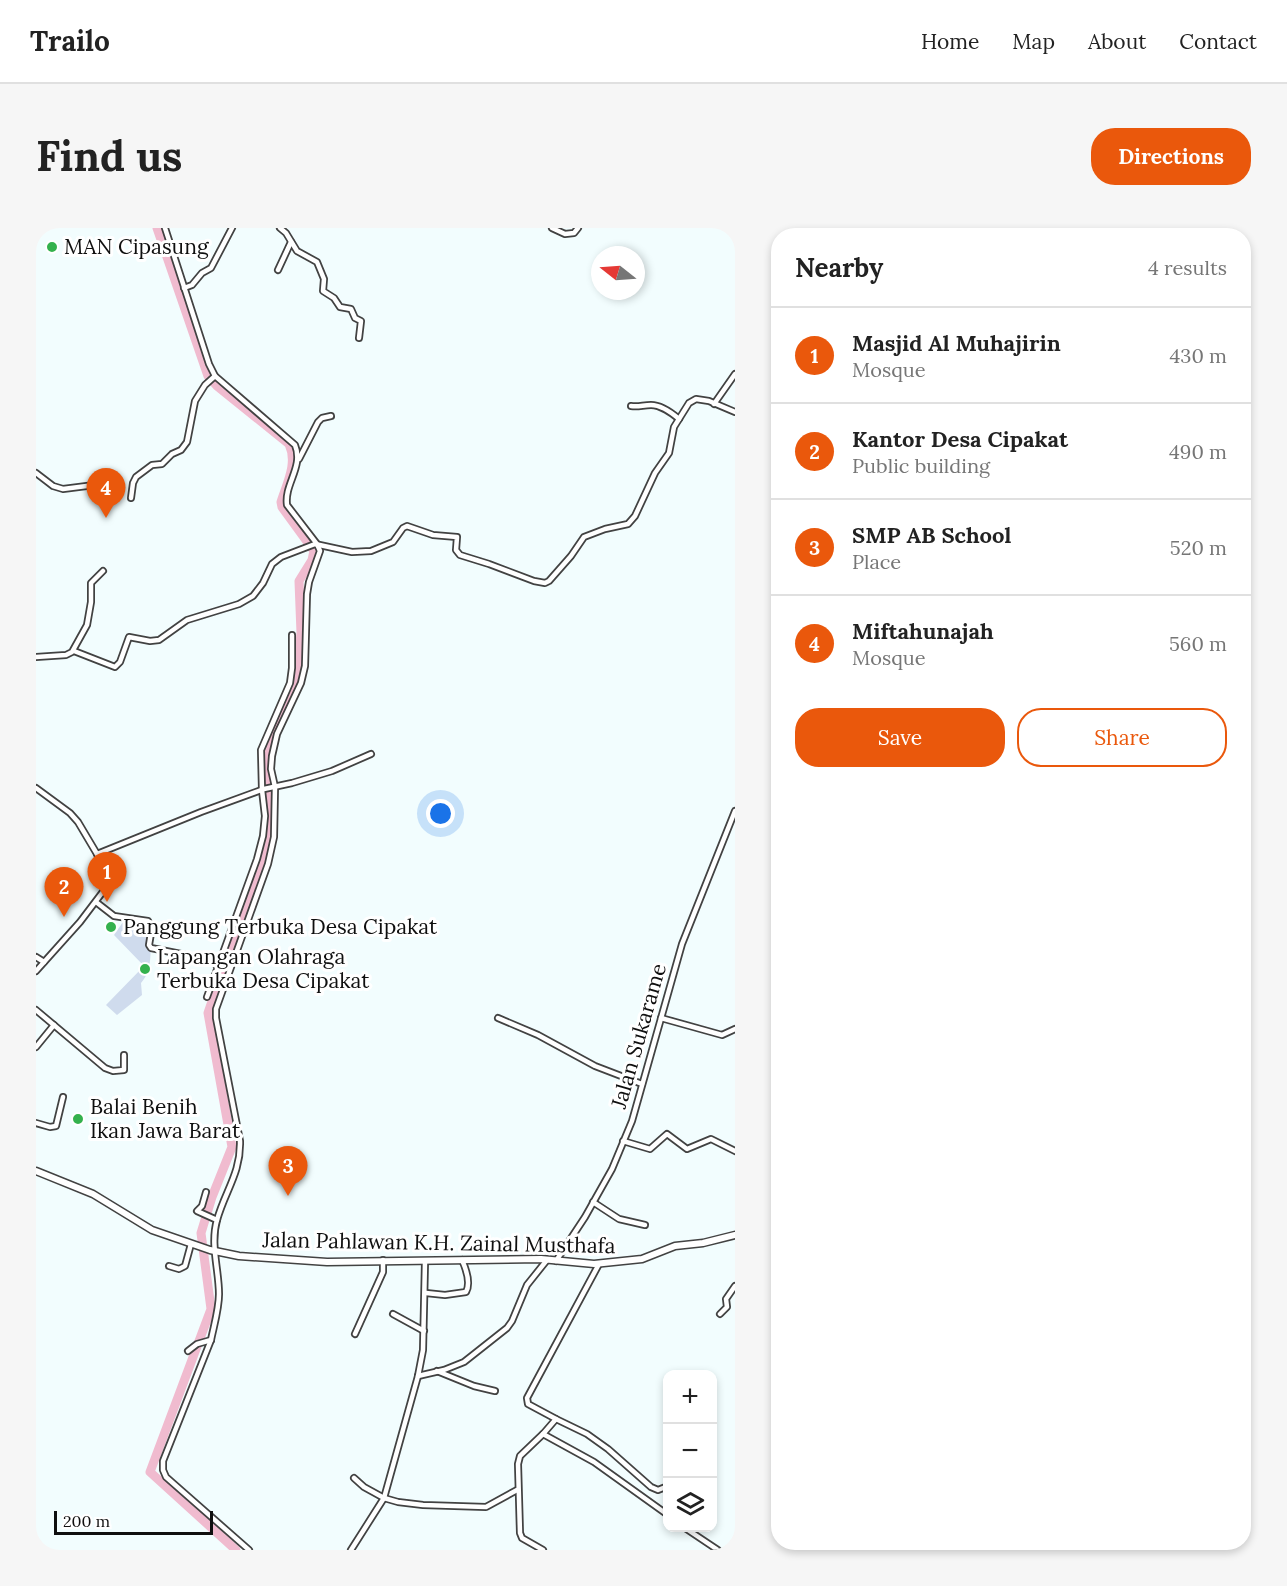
<!DOCTYPE html>
<html lang="en">
<head>
<meta charset="utf-8">
<style>
  body { margin:0; font-family:Lora,serif; background:#f6f6f6; color:#222 }
  .controls { position:absolute; right:18px; bottom:18px; display:grid; overflow:hidden; border-radius:12px; box-shadow:0 3px 9px #0003 }
  .controls button { width:54px; height:54px; display:grid; place-items:center; padding:0; border:0; border-bottom:2px solid #e0e0e0; background:#fff; color:#222; font:30px sans-serif }
  .compass { position:absolute; left:555px; top:18px; width:54px; height:54px; border-radius:50%; background:#fff; box-shadow:0 3px 9px #0003; rotate:287deg }
  .scale { position:absolute; left:18px; bottom:15px; width:159px; box-sizing:border-box; padding-left:6px; border:3px solid #0f0f0f; border-top:0; font-size:16px; line-height:21px; white-space:nowrap; color:#0f0f0f; -webkit-text-stroke:4px #fff; paint-order:stroke }
  .you { position:absolute; left:405px; top:586px; width:21px; height:21px; margin:-15px; border:4px solid #fff; border-radius:50%; background:#1a73e8; box-shadow:0 0 0 9px #1a73e833 }
  .badge { display:grid; place-items:center; width:39px; height:39px; border-radius:50%; background:#ea580c; color:#fff; font-size:20px; font-weight:700 }
  .pin { position:absolute; translate:-50% -50px; filter:drop-shadow(0 2px 3px #0008) }
  .pin::after { content:''; position:absolute; top:32px; width:21px; height:18px; background:inherit; clip-path:polygon(0 0,100% 0,50% 100%) }
  .list { margin:0; padding:0; list-style:none }
  h2 { display:flex; justify-content:space-between; align-items:center; height:78px; margin:0; padding:0 24px; font-size:26px }
  h2 small { font-size:20px; font-weight:400; color:#767676 }
  .list li { display:grid; grid-template-columns:39px 1fr auto; gap:18px; align-items:center; box-sizing:border-box; height:96px; padding:0 24px; border-top:2px solid #e0e0e0 }
  .list b { display:block; font-size:22px; white-space:nowrap }
  .list p { margin:0; font-size:20px; white-space:nowrap; color:#767676 }
  .list em { font-size:20px; font-style:normal; color:#767676 }
  .actions { display:flex; gap:12px; padding:18px 24px }
  .actions a { flex:1; padding:14px 0; border:2px solid #ea580c; border-radius:24px; text-align:center; font-size:21px; color:#ea580c }
  .actions .main { background:#ea580c; color:#fff }
  .icon { flex:none; width:33px; height:33px; fill:none; stroke:currentColor; stroke-width:2; stroke-linecap:round; stroke-linejoin:round }
  .map { position:relative; flex:none; width:699px; height:1322px; overflow:hidden; border-radius:24px }
  header { display:flex; align-items:center; gap:36px; box-sizing:border-box; height:84px; padding:0 30px; background:#fff; border-bottom:2px solid #e0e0e0 }
  header strong { font-size:28px }
  nav { display:flex; gap:33px; margin-inline-start:auto; font-size:21px }
  .intro { display:flex; align-items:center; justify-content:space-between; box-sizing:border-box; height:144px; padding:0 36px }
  h1 { margin:0; font-size:42px }
  .button { padding:15px 27px; border-radius:24px; background:#ea580c; color:#fff; font-size:21px; font-weight:700 }
  main { display:flex; gap:36px; padding:0 36px }
  aside { flex:1; background:#fff; border-radius:24px; box-shadow:0 3px 9px #0003 }
  .map>svg:first-child { display:block }
  .pitch { fill:#cfdbed }
  .lines { fill:none; stroke-linecap:round; stroke-linejoin:round }
  .river { stroke:#f0bbcf; stroke-width:9 }
  .minor-casing { stroke:#424242; stroke-width:8 }
  .tertiary-casing { stroke:#424242; stroke-width:9 }
  .minor { stroke:#fff; stroke-width:4.5 }
  .tertiary { stroke:#fff; stroke-width:6 }
  .poi-dot { fill:#34b14d; stroke:#fff; stroke-width:2 }
  .labels { text-anchor:middle; stroke-width:6; stroke-linejoin:round; paint-order:stroke }
  .poi-label { font-size:21px; fill:#0f0f0f; stroke:#fff; text-anchor:start }
  .street-label { font-size:21px; fill:#0f0f0f; stroke:#fff }
</style>
</head>
<body>
<header>
<strong>Trailo</strong>
<nav><a>Home</a><a>Map</a><a>About</a><a>Contact</a></nav>
</header>
<div class="intro"><h1>Find us</h1><a class="button">Directions</a></div>
<main>
<div class="map">
<svg width="699" height="1322" viewBox="0 0 699 1322">
  <rect width="100%" height="100%" fill="#f2fdfe"/>
  <!-- pitch -->
  <path class="pitch" d="M 87,694 L 115,696 C 113,715 119,740 105,755 L 106,767 L 81,787 L 70,777 L 108,738 L 78,707 Z"/>
  <g class="lines">
    <!-- river -->
    <path class="river" d="M 121,0 L 172,148 L 181,158 L 253,216 C 262,235 251,255 245,274 L 246,279 L 278,323 L 276,332 L 263,353 L 265,405 L 260,456 L 234,510 L 230,522 L 234,606 L 172,785 L 196,919 L 176,969 L 165,1005 L 175,1081 L 114,1244 L 200,1322"/>
    <defs>
      <g id="minor">
        <path d="M 129,0 L 173,136 L 179,148 L 259,217 C 268,239 248,256 251,277 L 281,316 L 284,323 L 273,354 L 271,366 L 269,438 L 265,455 L 241,506 L 236,528 L 235,541 L 239,559 L 238,609 L 232,636 L 180,781 L 180,790 L 204,913 C 205,945 189,963 181,992 C 174,1016 183,1042 183,1066 C 183,1081 178,1097 175,1112 L 127,1233 L 127,1242 L 130,1249 L 213,1322"/>
        <polyline points="244,0 250,5 261,23 281,34 288,51 287,63 298,70 304,79 315,81 319,90 325,93 323,110"/>
        <polyline points="516,0 529,6 538,5 542,0"/>
        <polyline points="242,42 255,14"/>
        <polyline points="148,60 156,57 166,45 175,40 196,0"/>
        <polyline points="678,176 699,146"/>
        <path d="M 595,178 C 603,179 607,177 615,177 C 624,177 636,185 643,191"/>
        <polyline points="263,231 282,194 286,190 295,188"/>
        <polyline points="0,245 17,258 27,261 82,254"/>
        <polyline points="95,270 97,255 100,249 116,237 126,236 136,226 145,222 151,214 159,173 169,157 179,148"/>
        <polyline points="38,423 79,439 84,434 93,409 114,413 123,412 151,392 203,376 217,368 227,355 236,336 245,329 279,316 316,324 335,323 357,314 367,300 371,298 397,307 421,309 420,322 424,327 453,336 498,353 509,355 513,353 535,328 548,309 569,301 592,296 599,288 619,245 633,225 638,199 653,175 660,171 673,173 699,184"/>
        <polyline points="0,429 30,427 36,424 51,397 55,374 55,355 67,343"/>
        <polyline points="0,560 34,585 42,594 61,626 72,653 69,661 44,694 0,743"/>
        <polyline points="61,626 165,584 228,561 256,555 296,543 335,526"/>
        <polyline points="60,674 78,688 112,693 116,699 113,717 115,720 170,731 181,737"/>
        <polyline points="0,729 8,734"/>
        <polyline points="171,769 221,631 227,608 229,588 226,562 225,522 254,455 256,440 256,407"/>
        <polyline points="0,782 69,840 77,843 88,842 88,827"/>
        <polyline points="462,790 502,807 559,838 606,856"/>
        <polyline points="625,790 686,807 699,801"/>
        <polyline points="0,819 18,797"/>
        <polyline points="0,895 14,899 20,898 27,869"/>
        <polyline points="587,913 614,921 631,906 651,921 675,911 699,923"/>
        <polyline points="170,964 166,978 161,983 181,992"/>
        <polyline points="557,974 583,991 609,997"/>
        <polyline points="520,1033 549,989 576,941 596,893 646,716 699,583"/>
        <polyline points="563,1036 491,1170 492,1176 520,1191 507,1206 558,1234 632,1287"/>
        <polyline points="133,1038 143,1041 149,1038 155,1016"/>
        <path d="M 390,1065 L 409,1067 L 430,1064 C 435,1055 430,1041 426,1032"/>
        <polyline points="357,1086 388,1103"/>
        <polyline points="684,1086 691,1079 690,1071 699,1058"/>
        <polyline points="319,1106 347,1044 347,1032"/>
        <polyline points="152,1123 161,1116 175,1112"/>
        <polyline points="401,1143 438,1158 459,1163"/>
        <polyline points="382,1148 408,1142 428,1134 471,1100 476,1093 491,1057 511,1032"/>
        <polyline points="520,1191 551,1206 572,1221 615,1259 622,1262 632,1258"/>
        <polyline points="507,1206 484,1228 482,1236 484,1305 486,1310 507,1322"/>
        <polyline points="318,1250 328,1259 348,1270 362,1274 387,1277 450,1279 481,1262"/>
        <polyline points="649,1300 682,1322"/>
        <polyline points="315,1322 348,1270 382,1148 387,1122 389,1034"/>
      </g>
      <polyline id="tertiary" points="0,943 57,966 116,1002 174,1022 203,1028 291,1034 505,1031 558,1036 606,1031 639,1018 667,1015 699,1007"/>
    </defs>
    <!-- minor casing -->
    <use href="#minor" class="minor-casing"/>
    <!-- tertiary casing -->
    <use href="#tertiary" class="tertiary-casing"/>
    <!-- minor -->
    <use href="#minor" class="minor"/>
    <!-- tertiary -->
    <use href="#tertiary" class="tertiary"/>
  </g>
  <!-- markers -->
  <g class="poi-dot">
    <circle cx="16" cy="19" r="6"/>
    <circle cx="75" cy="699" r="6"/>
    <circle cx="109" cy="741" r="6"/>
    <circle cx="42" cy="891" r="6"/>
  </g>
  <g class="labels">
    <!-- poi labels -->
    <g class="poi-label">
      <text x="28" y="26">MAN Cipasung</text>
      <text x="87" y="706">Panggung Terbuka Desa Cipakat</text>
      <text x="121" y="736">Lapangan Olahraga<tspan x="121" dy="24">Terbuka Desa Cipakat</tspan></text>
      <text x="54" y="886">Balai Benih<tspan x="54" dy="24">Ikan Jawa Barat</tspan></text>
    </g>
    <!-- street labels -->
    <g class="street-label">
      <text transform="translate(603 808) rotate(-74)" y="7">Jalan Sukarame</text>
      <text transform="translate(403 1015) rotate(1)" y="7">Jalan Pahlawan K.H. Zainal Musthafa</text>
    </g>
  </g>
</svg>
<div class="controls">
<button>+</button>
<button>−</button>
<button><svg class="icon" aria-label="layers" viewBox="0 0 24 24"><path d="M12 4l9 5-9 5-9-5zM3 14l9 5 9-5"/></svg></button>
</div>
<svg class="compass" viewBox="-18 -18 36 36"><path d="M0-13l5 13h-10z" fill="#e53935"/><path d="M0 13l5-13h-10z" fill="#767676"/></svg>
<div class="scale">200 m</div>
<div class="you"></div>
<div class="pin badge" style="left:71px;top:674px">1</div>
<div class="pin badge" style="left:28px;top:689px">2</div>
<div class="pin badge" style="left:252px;top:968px">3</div>
<div class="pin badge" style="left:70px;top:290px">4</div>
</div>
<aside>
<h2>Nearby<small>4 results</small></h2>
<ul class="list">
<li><span class="badge">1</span><div><b>Masjid Al Muhajirin</b><p>Mosque</p></div><em>430 m</em></li>
<li><span class="badge">2</span><div><b>Kantor Desa Cipakat</b><p>Public building</p></div><em>490 m</em></li>
<li><span class="badge">3</span><div><b>SMP AB School</b><p>Place</p></div><em>520 m</em></li>
<li><span class="badge">4</span><div><b>Miftahunajah</b><p>Mosque</p></div><em>560 m</em></li>
</ul>
<div class="actions"><a class="main">Save</a><a>Share</a></div>
</aside>
</main>
</body>
</html>
